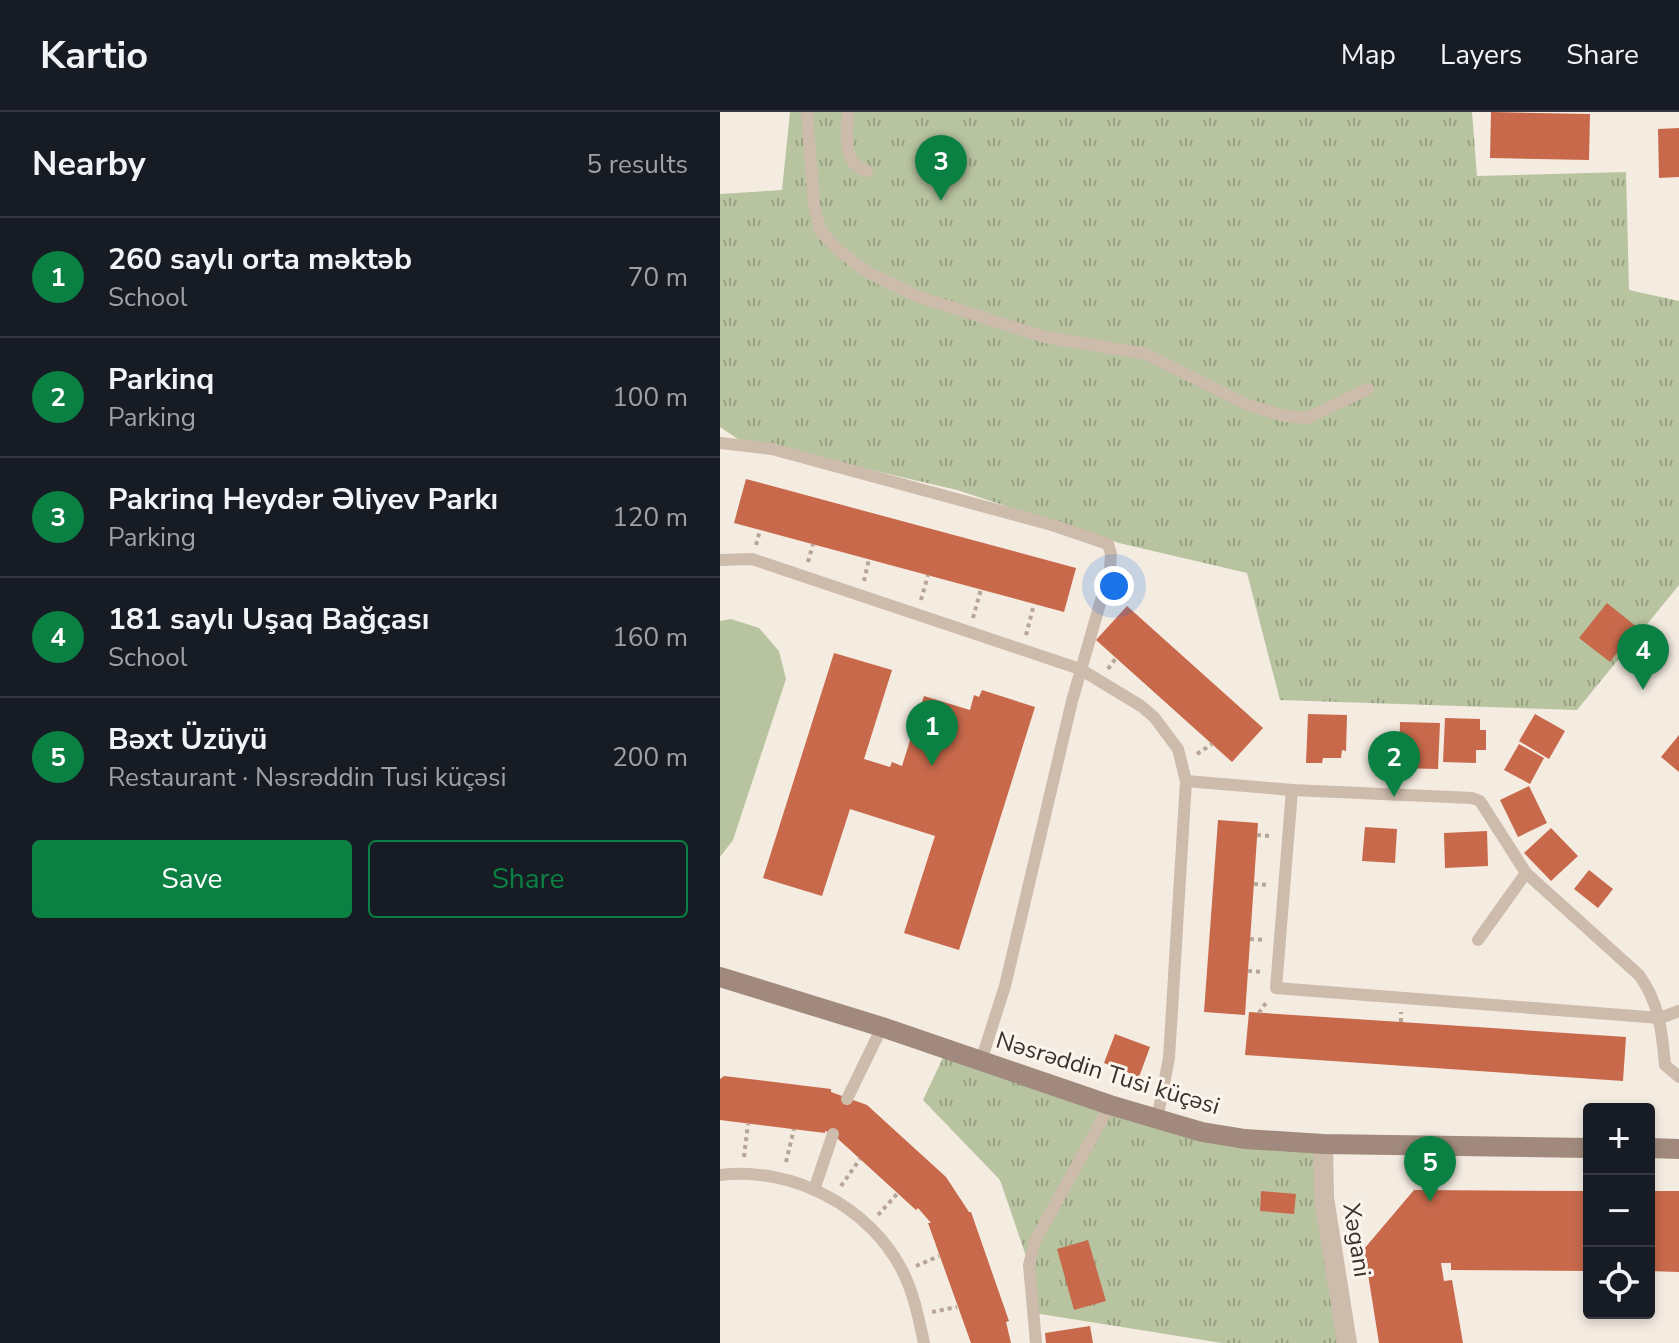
<!DOCTYPE html>
<html lang="en">
<head>
<meta charset="utf-8">
<style>
  body { margin:0; font-family:"Nunito Sans",sans-serif; background:#242831; color:#f1f3f6 }
  .controls { position:absolute; right:24px; bottom:24px; display:grid; overflow:hidden; border-radius:8px; box-shadow:0 4px 12px #0003 }
  .controls button { width:72px; height:72px; display:grid; place-items:center; padding:0; border:0; border-bottom:2px solid #363941; background:#171b24; color:#f1f3f6; font:40px sans-serif }
  .you { position:absolute; left:394px; top:474px; width:28px; height:28px; margin:-20px; border:6px solid #fff; border-radius:50%; background:#1a73e8; box-shadow:0 0 0 12px #1a73e833 }
  .badge { display:grid; place-items:center; width:52px; height:52px; border-radius:50%; background:#0b8043; color:#fff; font-size:26px; font-weight:700 }
  .pin { position:absolute; translate:-50% -66px; filter:drop-shadow(0 2px 4px #0008) }
  .pin::after { content:''; position:absolute; top:42px; width:28px; height:24px; background:inherit; clip-path:polygon(0 0,100% 0,50% 100%) }
  .list { margin:0; padding:0; list-style:none }
  h2 { display:flex; justify-content:space-between; align-items:center; height:104px; margin:0; padding:0 32px; font-size:34px }
  h2 small { font-size:26px; font-weight:400; color:#9ea1a6 }
  .list li { display:grid; grid-template-columns:52px 1fr auto; gap:24px; align-items:center; box-sizing:border-box; height:120px; padding:0 32px; border-top:2px solid #363941 }
  .list b { display:block; font-size:30px; white-space:nowrap }
  .list p { margin:0; font-size:26px; white-space:nowrap; color:#9ea1a6 }
  .list em { font-size:26px; font-style:normal; color:#9ea1a6 }
  .actions { display:flex; gap:16px; padding:24px 32px }
  .actions a { flex:1; padding:18px 0; border:2px solid #0b8043; border-radius:8px; text-align:center; font-size:28px; color:#0b8043 }
  .actions .main { background:#0b8043; color:#fff }
  .icon { flex:none; width:44px; height:44px; fill:none; stroke:currentColor; stroke-width:2; stroke-linecap:round; stroke-linejoin:round }
  .map { position:relative; flex:none; width:959px; height:1231px; overflow:hidden }
  header { display:flex; align-items:center; gap:48px; box-sizing:border-box; height:112px; padding:0 40px; background:#171b24; border-bottom:2px solid #363941 }
  header strong { font-size:38px }
  nav { display:flex; gap:44px; margin-inline-start:auto; font-size:28px }
  main { display:flex }
  aside { flex:1; background:#171b24 }
  .map>svg:first-child { display:block }
  .grass { fill:url(#grass-tufts) }
  .pitch { fill:#b8c4a0 }
  .building { fill:#c8694b }
  .lines { fill:none; stroke-linecap:round; stroke-linejoin:round }
  .path { stroke:#b9a596; stroke-width:4; stroke-dasharray:4 4; stroke-linecap:butt }
  .lane { stroke:#cdbbac; stroke-width:12 }
  .street { stroke:#cdbbac; stroke-width:20 }
  .secondary { stroke:#a18a7d; stroke-width:20 }
  .labels { text-anchor:middle; stroke-width:6; stroke-linejoin:round; paint-order:stroke }
  .street-label { font-size:24px; fill:#3b302b; stroke:#fbf5ee }
</style>
</head>
<body>
<header>
<strong>Kartio</strong>
<nav><a>Map</a><a>Layers</a><a>Share</a></nav>
</header>
<main>
<aside>
<h2>Nearby<small>5 results</small></h2>
<ul class="list">
<li><span class="badge">1</span><div><b>260 saylı orta məktəb</b><p>School</p></div><em>70 m</em></li>
<li><span class="badge">2</span><div><b>Parkinq</b><p>Parking</p></div><em>100 m</em></li>
<li><span class="badge">3</span><div><b>Pakrinq Heydər Əliyev Parkı</b><p>Parking</p></div><em>120 m</em></li>
<li><span class="badge">4</span><div><b>181 saylı Uşaq Bağçası</b><p>School</p></div><em>160 m</em></li>
<li><span class="badge">5</span><div><b>Bəxt Üzüyü</b><p>Restaurant · Nəsrəddin Tusi küçəsi</p></div><em>200 m</em></li>
</ul>
<div class="actions"><a class="main">Save</a><a>Share</a></div>
</aside>
<div class="map">
<svg width="959" height="1231" viewBox="0 0 959 1231">
  <defs>
    <pattern id="grass-tufts" width="24" height="20" patternUnits="userSpaceOnUse" patternTransform="scale(2)"><rect width="24" height="20" fill="#b8c4a0"/><path d="M3 7l-1-3M5 7V3M7 7l1-3M15 17l-1-3M17 17v-4M19 17l1-3" fill="none" stroke="#97a083"/></pattern>
  </defs>
  <rect width="100%" height="100%" fill="#f4ebe1"/>
  <!-- grass -->
  <g class="grass">
    <polygon points="70,0 752,0 757,64 906,60 909,178 959,189 959,473 857,598 560,588 527,461 399,431 237,378 18,327 0,315 0,82 62,78"/>
    <polygon points="227,937 496,1022 603,1032 627,1231 502,1231 314,1201 316,1173 280,1068 203,988"/>
  </g>
  <!-- pitch -->
  <polygon class="pitch" points="11,507 39,516 59,539 66,567 13,728 0,745 0,509"/>
  <!-- building -->
  <g class="building">
    <polygon points="771,0 870,2 869,48 770,46"/>
    <polygon points="959,16 959,65 939,66 938,17"/>
    <polygon points="26,367 356,456 344,500 14,411"/>
    <polygon points="887,491 917,515 890,550 859,526"/>
    <polygon points="407,494 543,616 512,650 376,528"/>
    <polygon points="114,541 172,558 144,647 170,655 172,650 182,654 204,584 250,598 254,583 259,585 262,578 315,595 239,838 184,821 215,724 130,697 102,784 43,766"/>
    <polygon points="588,602 627,603 626,639 622,638 621,646 603,646 602,651 586,651"/>
    <polygon points="815,602 845,619 829,647 799,629"/>
    <polygon points="725,606 760,607 760,618 766,618 766,638 756,638 756,651 723,650"/>
    <polygon points="680,610 720,611 718,657 679,656"/>
    <polygon points="959,623 959,660 941,645"/>
    <polygon points="799,632 824,646 810,672 784,658"/>
    <polygon points="809,674 827,711 798,725 780,688"/>
    <polygon points="498,708 538,711 525,903 484,900"/>
    <polygon points="645,715 677,717 675,751 642,749"/>
    <polygon points="831,716 858,744 831,769 804,741"/>
    <polygon points="767,719 768,754 725,756 724,721"/>
    <polygon points="869,758 893,777 878,796 854,777"/>
    <polygon points="529,900 906,925 903,969 525,943"/>
    <polygon points="395,922 430,935 419,965 384,951"/>
    <polygon points="4,964 111,977 111,980 147,993 226,1065 249,1100 251,1100 289,1209 286,1210 291,1231 251,1231 208,1111 211,1111 198,1096 196,1098 117,1026 118,1024 105,1019 105,1021 0,1008 0,967"/>
    <polygon points="694,1078 869,1079 869,1159 731,1158 731,1151 721,1151 724,1169 732,1168 743,1231 659,1231 644,1137"/>
    <polygon points="541,1079 576,1082 574,1102 540,1099"/>
    <polygon points="929,1079 959,1079 959,1160 929,1159"/>
    <polygon points="368,1128 386,1189 354,1198 337,1137"/>
    <polygon points="370,1214 373,1231 326,1231 325,1221"/>
  </g>
  <g class="lines">
    <!-- path -->
    <g class="path">
      <polyline points="36,433 40,418"/>
      <polyline points="88,450 93,432"/>
      <polyline points="144,469 149,447"/>
      <polyline points="201,488 208,463"/>
      <polyline points="253,506 261,477"/>
      <polyline points="306,523 314,492"/>
      <polyline points="388,557 396,546"/>
      <polyline points="477,642 492,632"/>
      <polyline points="537,723 550,724"/>
      <polyline points="534,772 550,773"/>
      <polyline points="530,827 546,828"/>
      <polyline points="528,859 543,860"/>
      <polyline points="539,901 548,888"/>
      <polyline points="681,910 681,900"/>
      <polyline points="24,1045 28,1012"/>
      <polyline points="66,1050 74,1017"/>
      <polyline points="121,1074 140,1047"/>
      <polyline points="158,1103 178,1081"/>
      <polyline points="196,1154 219,1144"/>
      <polyline points="212,1200 237,1195"/>
    </g>
    <!-- lane -->
    <g class="lane">
      <polyline points="87,0 94,93 100,118 118,138 147,160 199,185 325,225 426,242 528,293 565,304 587,306 648,277"/>
      <path d="M 128,0 C 127,21 121,52 147,59"/>
      <polyline points="0,331 52,337 332,413 388,432 391,442 390,457 352,589 285,874 261,949"/>
      <polyline points="0,448 32,447 360,557 421,594 434,605 458,637 466,669 449,946 437,1007"/>
      <path d="M 466,669 L 572,678 L 752,686 L 760,689 L 806,761 L 919,863 C 939,890 942,920 945,953 L 959,965"/>
      <polyline points="572,678 556,876 940,906 959,899"/>
      <polyline points="758,828 806,761"/>
      <polyline points="127,987 162,915"/>
      <path d="M 0,1063 C 72,1054 151,1095 183,1160 C 194,1182 199,1208 204,1231"/>
      <polyline points="94,1078 113,1022"/>
      <polyline points="316,1231 309,1153 315,1129 390,993"/>
    </g>
    <!-- street -->
    <polyline class="street" points="603,1032 604,1086 627,1231"/>
    <!-- secondary -->
    <g class="secondary">
      <polyline points="0,865 162,915 390,993 482,1020 525,1027 603,1032 869,1036"/>
      <polyline points="929,1036 959,1037"/>
    </g>
  </g>
  <g class="labels">
    <!-- street labels -->
    <g class="street-label">
      <text transform="translate(388 961) rotate(17)" y="8">Nəsrəddin Tusi küçəsi</text>
      <text transform="translate(637 1128) rotate(81)" y="8">Xəgani</text>
    </g>
  </g>
</svg>
<div class="controls">
<button>+</button>
<button>−</button>
<button><svg class="icon" aria-label="locate" viewBox="0 0 24 24"><circle cx="12" cy="12" r="6"/><path d="M12 2v4M12 18v4M2 12h4M18 12h4"/></svg></button>
</div>
<div class="you"></div>
<div class="pin badge" style="left:212px;top:654px">1</div>
<div class="pin badge" style="left:674px;top:685px">2</div>
<div class="pin badge" style="left:221px;top:89px">3</div>
<div class="pin badge" style="left:923px;top:578px">4</div>
<div class="pin badge" style="left:710px;top:1090px">5</div>
</div>
</main>
</body>
</html>
